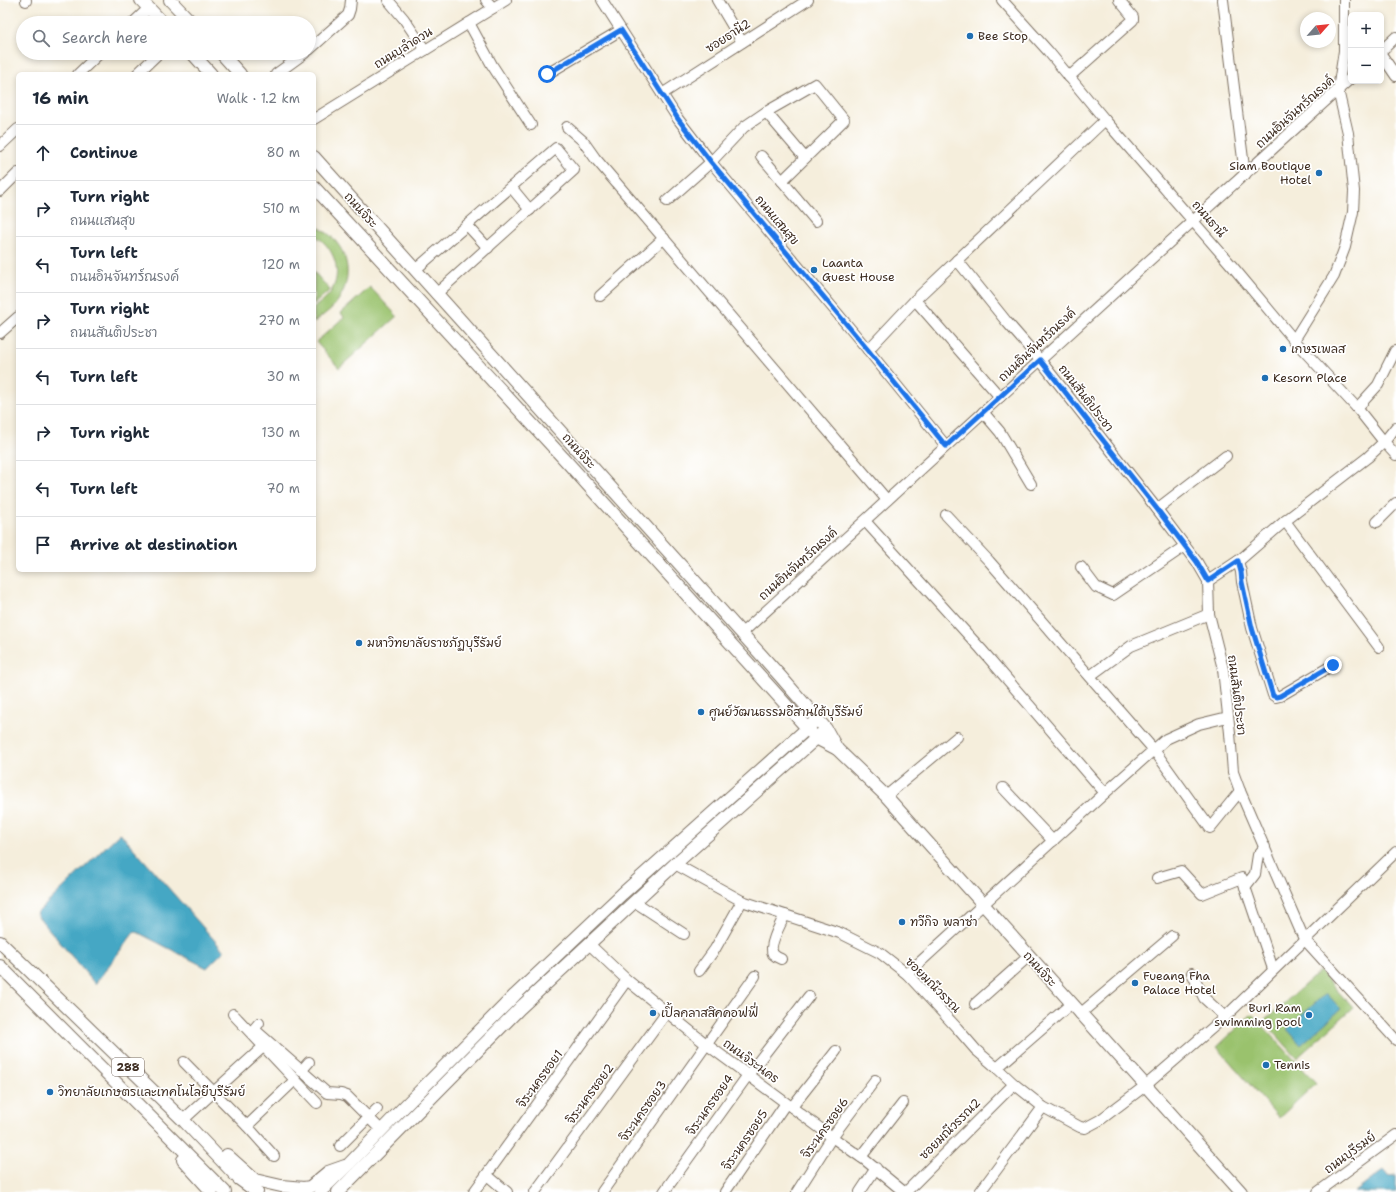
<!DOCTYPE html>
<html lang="en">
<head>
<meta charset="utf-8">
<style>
  body { margin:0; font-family:"Shantell Sans","Playpen Sans Thai",sans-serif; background:#f2f2f3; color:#1f2937 }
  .controls { position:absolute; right:12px; top:12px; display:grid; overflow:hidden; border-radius:6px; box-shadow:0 2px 6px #0003 }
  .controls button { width:36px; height:36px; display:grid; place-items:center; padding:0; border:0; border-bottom:1px solid #e0e1e3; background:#fff; color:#1f2937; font:20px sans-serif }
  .compass { position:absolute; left:1300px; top:12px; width:36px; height:36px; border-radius:50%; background:#fff; box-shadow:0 2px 6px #0003; rotate:63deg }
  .stop { position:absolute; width:12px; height:12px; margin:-9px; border:3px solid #1a73e8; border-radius:50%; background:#fff }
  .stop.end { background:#1a73e8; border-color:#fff; box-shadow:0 1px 4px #0008 }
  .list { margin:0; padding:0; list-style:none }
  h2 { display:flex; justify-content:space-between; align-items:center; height:52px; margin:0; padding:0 16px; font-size:17px }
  h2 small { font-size:13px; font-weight:400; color:#747a83 }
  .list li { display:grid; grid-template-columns:26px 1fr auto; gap:12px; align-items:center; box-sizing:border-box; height:56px; padding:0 16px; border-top:1px solid #e0e1e3 }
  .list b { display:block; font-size:15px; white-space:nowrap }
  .list p { margin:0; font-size:13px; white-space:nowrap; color:#747a83 }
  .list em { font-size:13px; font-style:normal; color:#747a83 }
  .icon { flex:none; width:22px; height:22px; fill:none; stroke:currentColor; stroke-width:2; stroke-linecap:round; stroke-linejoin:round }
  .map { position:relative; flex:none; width:1396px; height:1192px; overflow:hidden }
  .search { position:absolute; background:#fff; box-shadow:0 2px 6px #0003; left:16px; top:16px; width:300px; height:44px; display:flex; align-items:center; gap:10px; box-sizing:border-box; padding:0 14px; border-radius:22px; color:#747a83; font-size:15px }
  .panel { position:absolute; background:#fff; box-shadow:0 2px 6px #0003; left:16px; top:72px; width:300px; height:500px; border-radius:6px }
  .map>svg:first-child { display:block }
  .green { fill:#9ac26d; stroke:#6a7646 }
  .water { fill:#45a7c4; stroke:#406871 }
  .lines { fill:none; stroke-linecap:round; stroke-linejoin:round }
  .minor-casing { stroke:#7c6f60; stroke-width:12 }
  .major-casing { stroke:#7c6f60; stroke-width:14 }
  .minor { stroke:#fff; stroke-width:10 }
  .major { stroke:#fff; stroke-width:12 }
  .route { stroke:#1a73e8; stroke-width:5 }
  .poi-dot { fill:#1f6fb2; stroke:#fff; stroke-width:1.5 }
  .labels { text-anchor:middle; stroke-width:3.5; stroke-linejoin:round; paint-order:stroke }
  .shield { fill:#fff; stroke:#766a62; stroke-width:1 }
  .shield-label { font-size:11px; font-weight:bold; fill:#3b2a1e }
  .street-label { font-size:12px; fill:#3b2a1e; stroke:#fff }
  .poi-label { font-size:12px; fill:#3b2a1e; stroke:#fff; text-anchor:start }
</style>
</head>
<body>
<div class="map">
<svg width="1396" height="1192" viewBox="0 0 1396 1192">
  <rect width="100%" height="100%" fill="#fff"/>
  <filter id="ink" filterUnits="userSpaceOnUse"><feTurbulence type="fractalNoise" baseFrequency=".025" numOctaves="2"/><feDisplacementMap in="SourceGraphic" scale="8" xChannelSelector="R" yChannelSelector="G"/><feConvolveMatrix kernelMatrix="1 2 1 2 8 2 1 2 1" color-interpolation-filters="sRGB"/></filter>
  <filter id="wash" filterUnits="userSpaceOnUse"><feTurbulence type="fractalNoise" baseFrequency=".012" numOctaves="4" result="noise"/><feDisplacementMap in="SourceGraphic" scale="16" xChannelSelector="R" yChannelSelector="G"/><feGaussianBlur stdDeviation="0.9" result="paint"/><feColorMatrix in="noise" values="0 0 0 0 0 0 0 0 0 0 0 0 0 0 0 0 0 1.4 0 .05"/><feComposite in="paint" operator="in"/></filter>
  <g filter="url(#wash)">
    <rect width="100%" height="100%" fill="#f5eedc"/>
    <!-- green -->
    <g class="green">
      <path d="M 314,225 C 344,239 357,270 339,299 C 334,308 322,316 314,322 L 314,308 C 319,303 327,298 330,293 C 344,273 334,246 314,235 Z"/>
      <polygon points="314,272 330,290 314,304"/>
      <polygon points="370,287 397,316 339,368 316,342 344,317 341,313"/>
      <polygon points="1320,971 1353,1008 1297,1058 1264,1021"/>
      <polygon points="1252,1014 1316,1083 1279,1118 1217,1047"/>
    </g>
    <!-- water -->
    <g class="water">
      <polygon points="120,833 224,951 207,968 135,931 95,984 36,914"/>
      <polygon points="1326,993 1341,1009 1301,1045 1287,1029"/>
      <polygon points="1384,1170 1389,1176 1396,1175 1396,1192 1355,1192"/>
    </g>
  </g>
  <g filter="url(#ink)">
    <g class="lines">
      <defs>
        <g id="minor">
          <polyline points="388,0 404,19 425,50"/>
          <polyline points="486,0 493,8"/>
          <polyline points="602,0 678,119 711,162 868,350 946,446"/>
          <polyline points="717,0 742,42"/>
          <polyline points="1002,0 1048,51 1105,120 1233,267 1294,340 1357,408 1384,442 1396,455"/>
          <polyline points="1223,0 1245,175"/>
          <polyline points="26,1 26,0"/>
          <polyline points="133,23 149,8"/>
          <polyline points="469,23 492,65 531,125"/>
          <polyline points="309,50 348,15 350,9 351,0"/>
          <polyline points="1381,51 1396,37"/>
          <polyline points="1381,54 1396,76"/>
          <polyline points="78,74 100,53"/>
          <polyline points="137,74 159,53"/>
          <polyline points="276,74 305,53"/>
          <polyline points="547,74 621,30"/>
          <polyline points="1069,77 1133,20 1133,17 1119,0"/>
          <polyline points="662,94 808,0"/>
          <polyline points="766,112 805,158"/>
          <polyline points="314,119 506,0"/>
          <polyline points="567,127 583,141 595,158 887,500"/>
          <polyline points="0,146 18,129"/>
          <polyline points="761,156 816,221"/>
          <polyline points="511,187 530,210"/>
          <polyline points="0,191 18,173"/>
          <polyline points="667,201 711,162 744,127 766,112 815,84 844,120 782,181"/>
          <polyline points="467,225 488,248"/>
          <polyline points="957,260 1006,321 1040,360 1157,509 1197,562 1208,581 1209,614 1223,669 1230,733 1233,772 1240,791 1304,939 1396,1040"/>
          <polyline points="415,270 556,148 574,170 436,294"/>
          <polyline points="600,296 664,238"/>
          <polyline points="915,300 1000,397"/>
          <polyline points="0,333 18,317"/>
          <polyline points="1294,340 1334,276 1345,247 1353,212 1354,191 1348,133 1338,90 1344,51 1344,0"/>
          <polyline points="868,350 915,300 1105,120"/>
          <polyline points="1357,408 1378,385 1395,351"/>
          <polyline points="983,412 1000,432 1031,484"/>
          <polyline points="1157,509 1226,456"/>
          <polyline points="946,515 989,561 1154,750 1210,828 1240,791"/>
          <polyline points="865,521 981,649 1105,793"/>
          <polyline points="1285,521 1379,647"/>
          <polyline points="1377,522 1396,503"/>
          <polyline points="1238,561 1241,572 1242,582 1252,628 1273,695 1276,697 1280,696 1333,665"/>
          <polyline points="1081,567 1096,587 1113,595 1185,546"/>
          <polyline points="1208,581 1241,559 1285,521 1368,457 1384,442 1396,427"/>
          <polyline points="742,633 1141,268 1351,78"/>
          <polyline points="1090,676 1131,646 1209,614"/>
          <polyline points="1003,788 1053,841"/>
          <polyline points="886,796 957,737"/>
          <polyline points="675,864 742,901 840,933 880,953 907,974 957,1028 976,1050 997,1068 1014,1084 1043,1107 1067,1120 1080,1127 1085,1128 1100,1120 1145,1086 1225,1017 1396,852"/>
          <polyline points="1157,878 1181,871 1202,894 1242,878 1273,969"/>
          <polyline points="1245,887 1255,874 1258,855 1265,847"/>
          <polyline points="635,902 684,934"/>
          <polyline points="589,944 627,980 706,1044 832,1137 865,1160 904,1192"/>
          <path d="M 781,959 C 778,958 775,956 773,954 C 768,946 781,923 785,915"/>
          <polyline points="699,971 715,949 742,901"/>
          <polyline points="1192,973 1204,998 1225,1017"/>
          <polyline points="907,974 1105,793 1166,739 1199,724 1228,717"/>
          <polyline points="975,1004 1029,956"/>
          <polyline points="233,1014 317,1103"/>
          <polyline points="1080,1014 1172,936"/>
          <polyline points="259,1023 254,1029 327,1093 341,1094 347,1096 381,1130"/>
          <polyline points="184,1062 247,1126 295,1080"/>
          <polyline points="997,1068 1072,1003"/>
          <polyline points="301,1071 309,1062"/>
          <polyline points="792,1107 836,1051"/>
          <polyline points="183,1120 263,1047"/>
          <polyline points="247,1126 274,1156"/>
          <polyline points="340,1146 377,1109"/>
          <polyline points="861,1157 903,1103"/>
          <polyline points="487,1175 507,1192"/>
          <polyline points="474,1192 627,980"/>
          <polyline points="535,1192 667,1012"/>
          <polyline points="602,1192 755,976"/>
          <polyline points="664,1192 748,1075 809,996"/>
          <polyline points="725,1192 786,1103"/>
          <polyline points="797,1192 832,1137 875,1080"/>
          <polyline points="860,1192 876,1168"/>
          <polyline points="906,1192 1014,1084"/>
          <polyline points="980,1192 1043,1107"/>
          <polyline points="1318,1192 1396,1135"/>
        </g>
        <g id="major">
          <polyline points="141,0 163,23"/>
          <polyline points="170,0 192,23"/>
          <polyline points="192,53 211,74"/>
          <polyline points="221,53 240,74"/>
          <polyline points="314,157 781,677 826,729 837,749"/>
          <polyline points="314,187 567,462 816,738 837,749 886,796 1241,1192"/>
          <polyline points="0,942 185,1122 239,1179 257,1192"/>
          <polyline points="0,966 225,1192"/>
          <polyline points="227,1155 255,1180 281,1186 304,1188 310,1187 328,1172 345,1166"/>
          <polyline points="183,1160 212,1192"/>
          <polyline points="320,1192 349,1164 402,1109 515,995 622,894 812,724"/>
          <polyline points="338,1192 520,1008 675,864 822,733"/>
        </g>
      </defs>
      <!-- minor casing -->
      <use href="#minor" class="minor-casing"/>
      <!-- major casing -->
      <use href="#major" class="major-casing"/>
      <!-- minor -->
      <use href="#minor" class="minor"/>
      <!-- major -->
      <use href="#major" class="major"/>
    </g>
  </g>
  <g class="lines" filter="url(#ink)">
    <!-- route -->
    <polyline class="route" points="547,74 621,30 678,119 711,162 868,350 946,446 1040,360 1157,509 1197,562 1208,581 1238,561 1241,572 1242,582 1252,628 1273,696 1276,697 1280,696 1333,665"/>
  </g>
  <!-- markers -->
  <g class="poi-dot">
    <circle cx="970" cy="36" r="4"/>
    <circle cx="1319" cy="173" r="4"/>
    <circle cx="814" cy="270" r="4"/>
    <circle cx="1283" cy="349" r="4"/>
    <circle cx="1265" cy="378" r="4"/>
    <circle cx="359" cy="643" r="4"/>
    <circle cx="701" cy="712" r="4"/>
    <circle cx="902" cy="922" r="4"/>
    <circle cx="1135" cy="983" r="4"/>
    <circle cx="653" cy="1013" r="4"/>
    <circle cx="1309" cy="1015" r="4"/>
    <circle cx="1266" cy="1065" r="4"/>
    <circle cx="50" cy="1092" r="4"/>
  </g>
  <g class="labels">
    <!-- shield labels -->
    <rect class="shield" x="112" y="1058" width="32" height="18" rx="3"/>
    <g class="shield-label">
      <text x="128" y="1071">288</text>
    </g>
    <!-- street labels -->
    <g class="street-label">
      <text transform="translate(728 36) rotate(-33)" y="4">ซอยธานี2</text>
      <text transform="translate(403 48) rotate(-32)" y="4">ถนนบุลำดวน</text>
      <text transform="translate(1295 112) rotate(-42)" y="4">ถนนอินจันทร์ณรงค์</text>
      <text transform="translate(361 210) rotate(48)" y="4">ถนนจิระ</text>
      <text transform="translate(1209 219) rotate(49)" y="4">ถนนธานี</text>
      <text transform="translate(777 220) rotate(50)" y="4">ถนนแสนสุข</text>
      <text transform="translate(1037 345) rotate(-43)" y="4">ถนนอินจันทร์ณรงค์</text>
      <text transform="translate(1086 398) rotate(52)" y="4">ถนนสันติประชา</text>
      <text transform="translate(579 451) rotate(48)" y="4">ถนนจิระ</text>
      <text transform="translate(798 564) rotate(-42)" y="4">ถนนอินจันทร์ณรงค์</text>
      <text transform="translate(1237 695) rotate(83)" y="4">ถนนสันติประชา</text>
      <text transform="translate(1040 969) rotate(48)" y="4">ถนนจิระ</text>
      <text transform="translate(933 985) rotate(45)" y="4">ซอยมณีวรรณ</text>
      <text transform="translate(751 1061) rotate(36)" y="4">ถนนจิระนคร</text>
      <text transform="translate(540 1079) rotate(-54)" y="4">จิระนครซอย1</text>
      <text transform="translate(590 1094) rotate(-54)" y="4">จิระนครซอย2</text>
      <text transform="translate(710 1105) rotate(-55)" y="4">จิระนครซอย4</text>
      <text transform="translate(643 1111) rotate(-55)" y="4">จิระนครซอย3</text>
      <text transform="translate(825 1128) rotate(-55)" y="4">จิระนครซอย6</text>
      <text transform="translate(950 1129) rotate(-45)" y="4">ซอยมณีวรรณ2</text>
      <text transform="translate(745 1140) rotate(-56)" y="4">จิระนครซอย5</text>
      <text transform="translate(1350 1153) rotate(-36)" y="4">ถนนบุรีรมย์</text>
    </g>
    <!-- poi labels -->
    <g class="poi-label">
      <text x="978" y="40">Bee Stop</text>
      <text x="1311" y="170" text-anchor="end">Siam Boutique<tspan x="1311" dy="14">Hotel</tspan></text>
      <text x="822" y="267">Laanta<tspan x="822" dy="14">Guest House</tspan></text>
      <text x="1291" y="353">เกษรเพลส</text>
      <text x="1273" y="382">Kesorn Place</text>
      <text x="367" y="647">มหาวิทยาลัยราชภัฏบุรีรัมย์</text>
      <text x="709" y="716">ศูนย์วัฒนธรรมอีสานใต้บุรีรัมย์</text>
      <text x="910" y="926">ทวีกิจ พลาซ่า</text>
      <text x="1143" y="980">Fueang Fha<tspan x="1143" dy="14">Palace Hotel</tspan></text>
      <text x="1301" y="1012" text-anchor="end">Buri Ram<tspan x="1301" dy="14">swimming pool</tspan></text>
      <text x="661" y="1017">เปิ้ลคลาสสิคคอฟฟี่</text>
      <text x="1274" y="1069">Tennis</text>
      <text x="58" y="1096">วิทยาลัยเกษตรและเทคโนโลยีบุรีรัมย์</text>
    </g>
  </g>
</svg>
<div class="controls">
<button>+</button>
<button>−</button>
</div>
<svg class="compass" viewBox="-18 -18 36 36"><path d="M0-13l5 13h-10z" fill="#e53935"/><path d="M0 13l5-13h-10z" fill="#747a83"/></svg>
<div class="stop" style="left:547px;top:74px"></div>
<div class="stop end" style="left:1333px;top:665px"></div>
<div class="search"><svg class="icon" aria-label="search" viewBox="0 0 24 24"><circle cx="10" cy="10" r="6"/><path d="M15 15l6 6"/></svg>Search here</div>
<section class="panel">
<h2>16 min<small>Walk · 1.2 km</small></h2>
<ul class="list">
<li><svg class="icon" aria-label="ahead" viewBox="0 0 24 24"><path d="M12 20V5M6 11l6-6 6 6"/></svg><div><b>Continue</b></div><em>80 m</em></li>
<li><svg class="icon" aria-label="right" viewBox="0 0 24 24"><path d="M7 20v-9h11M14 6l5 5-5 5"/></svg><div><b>Turn right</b><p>ถนนแสนสุข</p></div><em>510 m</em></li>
<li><svg class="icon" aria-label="left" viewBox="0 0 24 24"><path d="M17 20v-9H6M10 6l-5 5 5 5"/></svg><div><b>Turn left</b><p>ถนนอินจันทร์ณรงค์</p></div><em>120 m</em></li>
<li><svg class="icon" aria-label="right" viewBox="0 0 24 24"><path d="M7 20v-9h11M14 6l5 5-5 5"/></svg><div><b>Turn right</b><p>ถนนสันติประชา</p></div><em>270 m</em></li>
<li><svg class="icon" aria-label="left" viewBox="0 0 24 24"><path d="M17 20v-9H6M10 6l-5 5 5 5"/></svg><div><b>Turn left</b></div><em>30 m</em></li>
<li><svg class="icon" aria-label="right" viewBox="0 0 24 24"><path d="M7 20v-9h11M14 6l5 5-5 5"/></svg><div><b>Turn right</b></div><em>130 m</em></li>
<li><svg class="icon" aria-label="left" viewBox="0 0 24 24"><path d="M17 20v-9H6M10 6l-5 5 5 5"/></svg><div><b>Turn left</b></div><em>70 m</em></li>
<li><svg class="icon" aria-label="arrive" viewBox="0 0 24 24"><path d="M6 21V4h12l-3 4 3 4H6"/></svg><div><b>Arrive at destination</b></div></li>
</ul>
</section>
</div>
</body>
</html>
